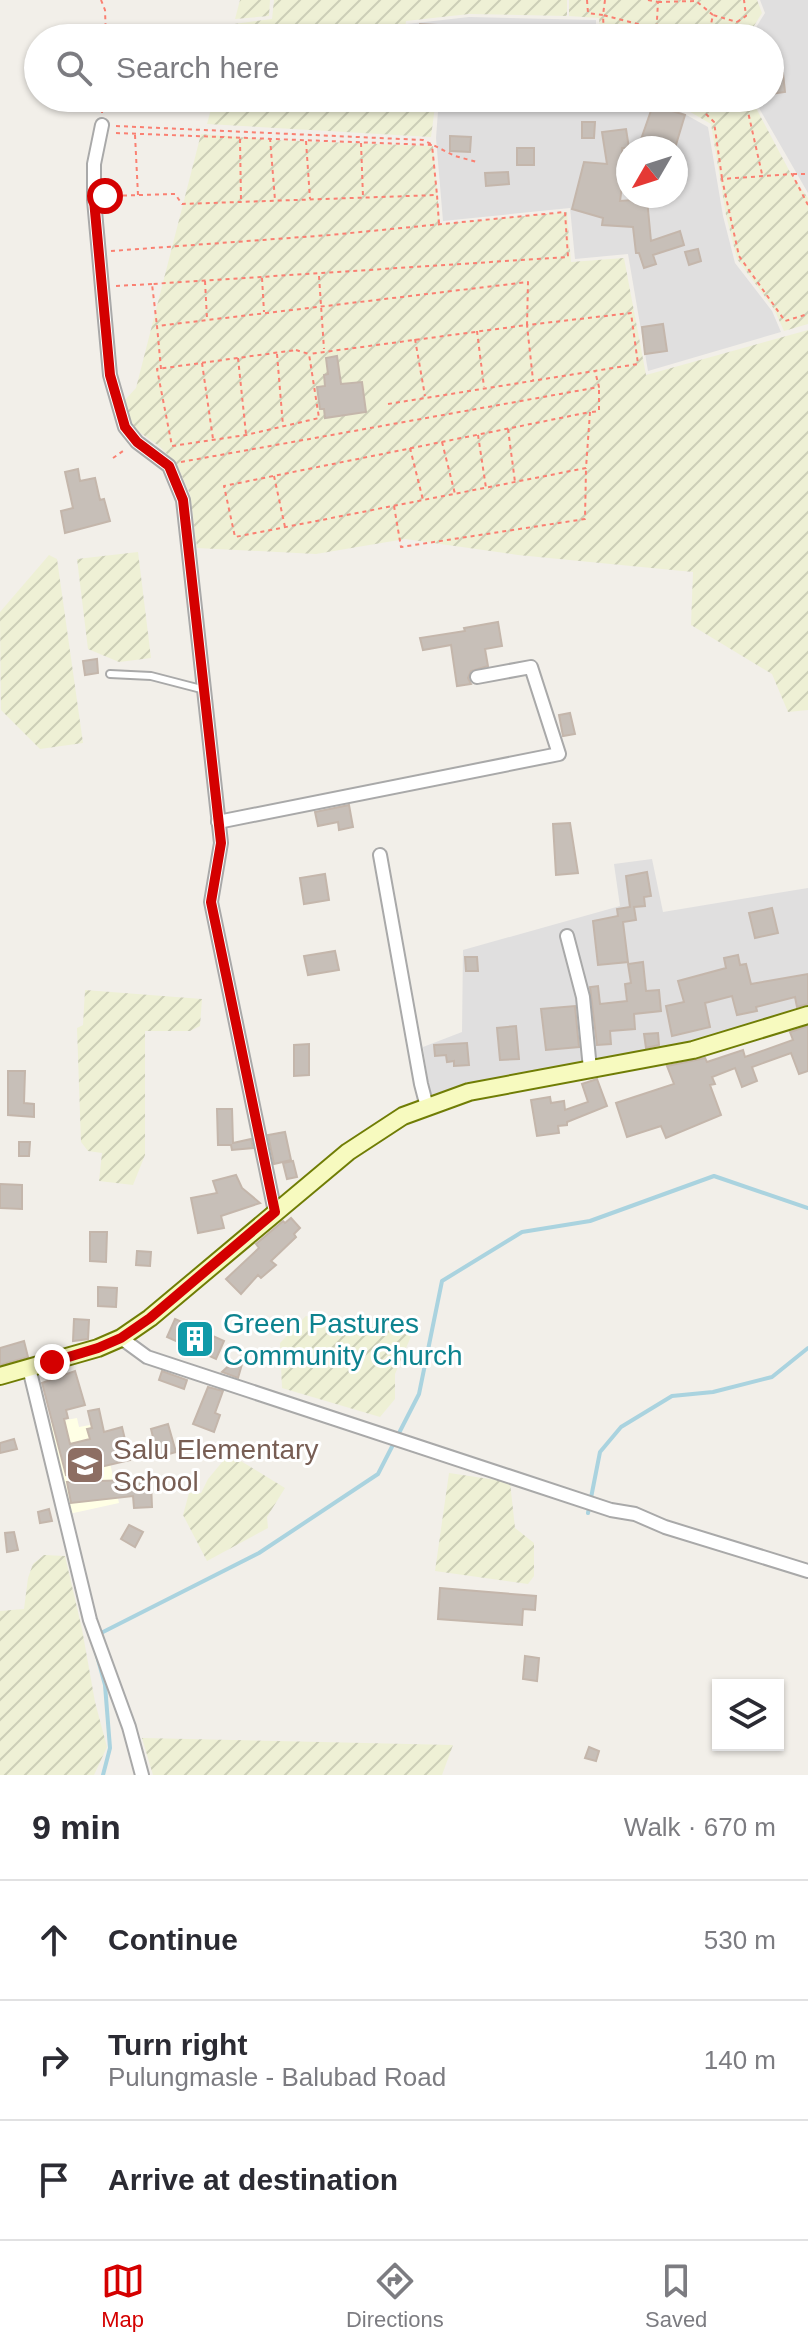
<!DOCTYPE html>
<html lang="en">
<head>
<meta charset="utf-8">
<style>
  body { margin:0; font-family:Arial,sans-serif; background:#f7f7f7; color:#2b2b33 }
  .controls { position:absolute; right:24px; bottom:24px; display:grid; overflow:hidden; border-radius:0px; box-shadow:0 2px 6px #0004 }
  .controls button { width:72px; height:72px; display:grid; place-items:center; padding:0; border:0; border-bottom:2px solid #e1e1e2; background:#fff; color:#2b2b33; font:40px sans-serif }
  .compass { position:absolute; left:616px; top:136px; width:72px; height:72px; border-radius:50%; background:#fff; box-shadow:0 2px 6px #0004; rotate:231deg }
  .stop { position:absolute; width:24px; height:24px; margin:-18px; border:6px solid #d40000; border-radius:50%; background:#fff }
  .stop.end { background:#d40000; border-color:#fff; box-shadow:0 2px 8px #0008 }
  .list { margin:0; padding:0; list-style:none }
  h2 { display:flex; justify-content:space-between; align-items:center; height:104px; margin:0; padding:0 32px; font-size:34px }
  h2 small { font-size:26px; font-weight:400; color:#7c7c81 }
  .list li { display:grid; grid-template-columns:52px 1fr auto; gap:24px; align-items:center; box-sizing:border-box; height:120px; padding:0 32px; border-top:2px solid #e1e1e2 }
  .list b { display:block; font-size:30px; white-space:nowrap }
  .list p { margin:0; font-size:26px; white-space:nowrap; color:#7c7c81 }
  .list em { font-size:26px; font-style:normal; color:#7c7c81 }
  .icon { flex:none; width:44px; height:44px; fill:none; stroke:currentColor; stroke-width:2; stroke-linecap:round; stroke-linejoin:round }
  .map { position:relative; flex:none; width:808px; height:1775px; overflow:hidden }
  .search { position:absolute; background:#fff; box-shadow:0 2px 6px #0004; left:24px; right:24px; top:24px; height:88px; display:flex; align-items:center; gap:20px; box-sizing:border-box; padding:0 28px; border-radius:44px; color:#7c7c81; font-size:30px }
  .sheet { height:464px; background:#fff }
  nav { display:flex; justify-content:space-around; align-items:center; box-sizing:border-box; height:112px; border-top:2px solid #e1e1e2; background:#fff; font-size:22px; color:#7c7c81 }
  nav a { display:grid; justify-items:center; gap:4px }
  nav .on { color:#d40000 }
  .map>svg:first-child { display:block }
  .residential { fill:#e0dfdf; fill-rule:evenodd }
  .education { fill:#ffffe5 }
  .farmland { fill:url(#farmland-furrows) }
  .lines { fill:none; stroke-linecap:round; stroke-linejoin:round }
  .stream { stroke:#aad3df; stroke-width:4 }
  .building { fill:#c7bfb8; stroke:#c4b6ab; stroke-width:2 }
  .lane-casing { stroke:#a9a9a9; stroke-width:10 }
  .street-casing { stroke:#a9a9a9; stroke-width:16 }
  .secondary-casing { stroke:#707d05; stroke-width:20 }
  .path { stroke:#fa8072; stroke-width:2; stroke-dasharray:4 4; stroke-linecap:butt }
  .lane { stroke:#fff; stroke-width:6 }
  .street { stroke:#fff; stroke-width:12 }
  .secondary { stroke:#f7fabf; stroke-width:16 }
  .route { stroke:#d40000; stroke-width:10 }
  .labels { text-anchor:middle; stroke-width:6; stroke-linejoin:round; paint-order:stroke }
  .culture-label { font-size:28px; fill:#0d838f; stroke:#fff; text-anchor:start }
  .education-label { font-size:28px; fill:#785e54; stroke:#fff; text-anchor:start }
</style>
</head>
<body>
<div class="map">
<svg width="808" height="1775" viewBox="0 0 808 1775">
  <defs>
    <pattern id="farmland-furrows" width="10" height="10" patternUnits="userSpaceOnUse" patternTransform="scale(2)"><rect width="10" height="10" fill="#eef0d5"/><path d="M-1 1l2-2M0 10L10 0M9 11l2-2" fill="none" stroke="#ccceb7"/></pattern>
  </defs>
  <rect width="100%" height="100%" fill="#f2efe9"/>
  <!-- residential -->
  <g class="residential">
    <polygon points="760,0 808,0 808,193 759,108 758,98 770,98 770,38 755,38 755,29 765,13"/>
    <polygon points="469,17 596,20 596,38 407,38 407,24"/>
    <path d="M 439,98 L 656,98 L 708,127 L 723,216 L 735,263 L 772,311 L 781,332 L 648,371 L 628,254 L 575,259 L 570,208 L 443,221 L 436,138 ZM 628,148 L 676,148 L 676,196 L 628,196 Z"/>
    <polygon points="652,859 663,912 808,888 808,1009 694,1043 476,1082 430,1095 423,1047 462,1032 463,950 620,906 614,864"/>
  </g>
  <!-- education -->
  <polygon class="education" points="77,1418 79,1427 101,1423 119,1503 69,1514 50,1423"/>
  <!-- farmland -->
  <g class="farmland">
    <polygon points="240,0 270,0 269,16 235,19"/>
    <polygon points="274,0 567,0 567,16 469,14 406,21 404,38 230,38 234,24 272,19"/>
    <polygon points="569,0 757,0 762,13 752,29 753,38 600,38 599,18 569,16"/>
    <polygon points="214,98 436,98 431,137 207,124"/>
    <polygon points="666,98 756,98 756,108 791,174 808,198 808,324 784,331 774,309 737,259 726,215 711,124"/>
    <polygon points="201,134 273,140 433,146 440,224 567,212 571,262 624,258 646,375 808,330 808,710 788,712 772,674 691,625 693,572 518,555 405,539 316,554 197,548 190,494 176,463 159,446 135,429 123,402 136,388"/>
    <polygon points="138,552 151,658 119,662 88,649 77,559"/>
    <polygon points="49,555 57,559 83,743 40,749 1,710 0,612"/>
    <polygon points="85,990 202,999 200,1026 190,1031 145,1031 145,1155 133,1185 99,1181 102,1153 88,1151 81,1142 77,1028 83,1025"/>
    <polygon points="306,1316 412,1334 395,1374 395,1399 380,1417 282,1388 280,1343"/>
    <polygon points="226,1452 285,1488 267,1517 268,1528 207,1561 183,1515 189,1493 201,1493 208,1479 223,1461"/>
    <polygon points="449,1473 510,1482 515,1528 534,1543 534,1576 528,1584 435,1571"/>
    <polygon points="44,1555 65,1556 82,1629 95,1702 107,1747 94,1775 0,1775 0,1611 24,1609 28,1578 33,1564"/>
    <polygon points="142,1738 453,1745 442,1775 153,1775"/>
  </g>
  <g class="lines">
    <!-- stream -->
    <g class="stream">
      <polyline points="588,1513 600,1452 621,1427 672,1396 713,1392 772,1377 808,1348"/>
      <polyline points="103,1632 259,1553 378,1474 419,1394 442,1281 522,1232 590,1221 714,1176 808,1208"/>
      <polyline points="94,1645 105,1685 110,1748 103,1775"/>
    </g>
  </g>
  <!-- building -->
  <g class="building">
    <polygon points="420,24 455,26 455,38 419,38"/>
    <polygon points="783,73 785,92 770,94 770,74"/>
    <polygon points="653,105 685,115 675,148 638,148"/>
    <polygon points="582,122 595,122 594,138 582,138"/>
    <polygon points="626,129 629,148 622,148 623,178 620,201 647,199 651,241 680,231 684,245 653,255 656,264 644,268 639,253 636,253 633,227 602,225 603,218 572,209 584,162 607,164 602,132"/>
    <polygon points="450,136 471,137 470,152 450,151"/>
    <rect x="517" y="148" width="17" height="17"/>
    <polygon points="508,172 509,184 486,186 485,173"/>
    <polygon points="698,249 701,261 689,265 685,252"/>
    <polygon points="663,324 667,351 645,354 642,327"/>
    <polygon points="337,356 341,384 362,382 366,412 325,418 324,409 320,409 317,387 325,386 324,375 328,374 326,358"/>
    <polygon points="78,469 80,481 95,478 100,500 104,499 110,521 65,533 61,511 73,508 65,472"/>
    <polygon points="498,622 502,646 485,649 488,666 471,671 468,678 471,684 457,686 451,645 423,650 420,638 465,631 464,628"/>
    <polygon points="97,659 98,673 85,675 83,661"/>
    <polygon points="570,713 575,734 563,736 559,715"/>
    <polygon points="349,805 353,827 339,830 338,822 318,826 315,812"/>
    <polygon points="570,823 578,873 556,875 553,824"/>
    <polygon points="647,872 651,896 644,897 645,906 634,907 636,920 623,922 628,962 598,965 593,921 618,916 617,909 630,907 626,876"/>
    <polygon points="325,874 329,900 304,904 300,878"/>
    <polygon points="772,908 778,933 755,938 749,913"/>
    <polygon points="335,951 339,970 308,975 304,956"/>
    <polygon points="738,955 740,965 746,964 751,984 808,974 808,1004 797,1007 795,997 756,1007 757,1011 737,1015 732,996 705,1003 710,1027 672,1036 666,1006 684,1002 678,981 726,968 724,958"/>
    <polygon points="465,957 477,957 478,971 466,971"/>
    <polygon points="643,962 646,991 659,990 661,1011 634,1014 635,1029 610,1031 611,1044 597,1045 590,987 598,986 600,1004 627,1001 625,984 631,983 628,964"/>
    <polygon points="575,1006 579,1047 546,1050 541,1009"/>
    <polygon points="516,1026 519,1059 500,1060 497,1028"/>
    <polygon points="808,1026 808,1071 799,1074 791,1053 752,1067 757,1081 742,1087 735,1068 712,1077 715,1084 710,1085 721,1115 666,1138 661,1126 627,1137 616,1103 674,1084 667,1066 705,1058 707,1062 743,1050 745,1057 793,1040 790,1032"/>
    <polygon points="658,1033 659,1045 646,1048 644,1034"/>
    <polygon points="467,1043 469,1065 454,1066 454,1061 447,1062 446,1055 435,1056 434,1045"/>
    <polygon points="309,1044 309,1075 294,1076 294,1045"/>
    <polygon points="8,1071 25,1071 24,1103 34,1104 34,1117 8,1115"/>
    <polygon points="597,1079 607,1106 567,1122 567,1125 558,1126 559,1133 537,1136 531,1100 550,1097 551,1103 564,1101 565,1110 588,1102 582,1084"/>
    <polygon points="217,1109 232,1109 233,1143 251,1139 253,1148 232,1150 231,1145 218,1145"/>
    <polygon points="285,1132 291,1160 274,1164 268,1135"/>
    <polygon points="19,1142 30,1142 29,1156 19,1156"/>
    <polygon points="293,1161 297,1177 287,1179 283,1163"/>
    <polygon points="236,1175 242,1188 260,1203 221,1216 224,1228 198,1233 191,1198 217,1193 213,1181"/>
    <polygon points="0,1184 22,1185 22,1209 0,1208"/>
    <polygon points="291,1218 300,1228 294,1234 296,1237 271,1261 276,1265 261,1278 258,1275 241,1294 226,1279 259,1248 256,1244 283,1221 285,1223"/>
    <polygon points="90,1232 107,1232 106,1262 90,1261"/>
    <polygon points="137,1251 151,1252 150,1266 136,1265"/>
    <polygon points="98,1287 117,1288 116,1307 98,1306"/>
    <polygon points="74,1319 89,1320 88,1339 73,1341"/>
    <polygon points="175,1319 224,1341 216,1359 167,1337"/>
    <polygon points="24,1341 28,1357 0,1365 0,1348"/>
    <polygon points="234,1361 242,1364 238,1378 222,1372"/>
    <polygon points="75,1371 85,1405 66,1410 68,1418 64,1419 70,1444 90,1439 87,1429 92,1428 88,1411 99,1409 104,1432 122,1427 130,1460 66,1475 42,1383"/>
    <polygon points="162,1371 187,1380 184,1389 159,1380"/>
    <polygon points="208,1387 223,1391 215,1413 220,1415 214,1432 193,1424"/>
    <polygon points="168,1424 176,1452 158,1457 151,1429"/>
    <polygon points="14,1439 17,1449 0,1453 0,1443"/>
    <polygon points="130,1480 130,1484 151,1483 152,1507 134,1508 133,1496 71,1503 67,1482"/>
    <polygon points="49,1509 52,1521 40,1523 38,1512"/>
    <polygon points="129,1525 143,1532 135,1547 121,1539"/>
    <polygon points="14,1532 18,1550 7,1552 5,1533"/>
    <polygon points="440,1588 536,1596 535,1610 523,1609 522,1625 438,1619"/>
    <polygon points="525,1656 539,1658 537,1681 523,1679"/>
    <polygon points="589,1747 599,1751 596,1761 585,1758"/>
  </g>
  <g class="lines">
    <defs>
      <polyline id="lane" points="110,674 151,676 205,690"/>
      <g id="street">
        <polyline points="102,125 94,164 94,200 110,375 125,427 137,442 169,466 183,500 221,843 211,902 275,1212"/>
        <polyline points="218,822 559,754 531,667 477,677"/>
        <polyline points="380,855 421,1084 427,1107"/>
        <polyline points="567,936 583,997 590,1069"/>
        <polyline points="121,1338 147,1357 611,1510 635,1514 665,1527 808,1571"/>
        <polyline points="29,1368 90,1620 129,1727 142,1775"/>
      </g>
      <polyline id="secondary" points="0,1376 98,1348 121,1338 150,1318 348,1152 403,1116 469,1092 693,1050 808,1015"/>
    </defs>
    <!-- lane casing -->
    <use href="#lane" class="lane-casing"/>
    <!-- street casing -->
    <use href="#street" class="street-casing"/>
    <!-- secondary casing -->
    <use href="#secondary" class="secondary-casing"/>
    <!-- path -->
    <g class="path">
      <polyline points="101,0 105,10 106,38"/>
      <polyline points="587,0 588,13 603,15 604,38"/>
      <polyline points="605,0 603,15 657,29 708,36"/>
      <polyline points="648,0 658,2 656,38"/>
      <polyline points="658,2 696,1 713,15"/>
      <polyline points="708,38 713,15 737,22"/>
      <polyline points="739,38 737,22 746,16 744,0"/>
      <polyline points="675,98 702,110"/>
      <polyline points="706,109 706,98"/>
      <polyline points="102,113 103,98"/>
      <polyline points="116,126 423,140 455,156 477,162"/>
      <polyline points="116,133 432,145 437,195"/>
      <polyline points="135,135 138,195"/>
      <polyline points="270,138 275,200"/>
      <polyline points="240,139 241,201"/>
      <polyline points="306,141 310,199"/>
      <polyline points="361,143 363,197"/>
      <polyline points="793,174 808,174"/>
      <polyline points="722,178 714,122 703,111 746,103 762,174"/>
      <polyline points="107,196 175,194 182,204 437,195 439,224"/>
      <polyline points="808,205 792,174 722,179 739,256 785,321 808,314"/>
      <polyline points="111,251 330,235 565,212 568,257 152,284 157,326"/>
      <polyline points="319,276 324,349"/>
      <polyline points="262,278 264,312"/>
      <polyline points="205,281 207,319"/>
      <polyline points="116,286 152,284"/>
      <polyline points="477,331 484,387"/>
      <polyline points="415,339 425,396"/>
      <polygon points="296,350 309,354 319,418 246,435 172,446 157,369"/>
      <polyline points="277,354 283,426"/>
      <polyline points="238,358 246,434"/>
      <polyline points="202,363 213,439"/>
      <polyline points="161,369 157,326 528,282 527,325 309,354"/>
      <polyline points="388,404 638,364 631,313 527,325 533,380"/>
      <polygon points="590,412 586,468 235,537 224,486"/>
      <polyline points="592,412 599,411 599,389"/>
      <polyline points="508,429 515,482"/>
      <polyline points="478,435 486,488"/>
      <polyline points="442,442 455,494"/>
      <polyline points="410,448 423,500"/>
      <polyline points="113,458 126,449"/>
      <polyline points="181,462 599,387 595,371"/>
      <polyline points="274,476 285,527"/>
      <polyline points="394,506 401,547 585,519 586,469"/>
    </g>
    <!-- lane -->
    <use href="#lane" class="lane"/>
    <!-- street -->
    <use href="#street" class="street"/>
    <!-- secondary -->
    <use href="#secondary" class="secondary"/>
  </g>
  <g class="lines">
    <!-- route -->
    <polyline class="route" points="52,1362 98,1348 121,1338 150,1318 275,1212 211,902 221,843 183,500 169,466 137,442 125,427 110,375 94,200 105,196"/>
  </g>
  <!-- icons -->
  <defs>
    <symbol id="building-square" viewBox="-11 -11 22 22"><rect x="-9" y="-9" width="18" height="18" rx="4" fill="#0f9aa8" stroke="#fff"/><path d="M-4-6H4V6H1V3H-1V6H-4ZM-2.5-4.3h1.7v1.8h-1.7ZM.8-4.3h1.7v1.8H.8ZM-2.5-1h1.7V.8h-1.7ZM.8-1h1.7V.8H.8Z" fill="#fff"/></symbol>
    <symbol id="school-square" viewBox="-11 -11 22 22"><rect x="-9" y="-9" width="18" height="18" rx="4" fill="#8d6e63" stroke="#fff"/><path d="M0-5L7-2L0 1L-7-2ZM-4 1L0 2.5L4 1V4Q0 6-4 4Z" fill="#fff"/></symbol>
  </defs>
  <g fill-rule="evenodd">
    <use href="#building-square" x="173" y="1317" width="44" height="44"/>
    <use href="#school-square" x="63" y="1443" width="44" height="44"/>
  </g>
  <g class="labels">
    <!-- culture labels -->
    <g class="culture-label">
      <text x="223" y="1333">Green Pastures<tspan x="223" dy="32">Community Church</tspan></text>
    </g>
    <!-- education labels -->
    <g class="education-label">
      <text x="113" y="1459">Salu Elementary<tspan x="113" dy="32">School</tspan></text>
    </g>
  </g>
</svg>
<div class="controls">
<button><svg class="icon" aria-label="layers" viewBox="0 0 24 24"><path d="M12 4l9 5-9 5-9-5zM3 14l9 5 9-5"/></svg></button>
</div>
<svg class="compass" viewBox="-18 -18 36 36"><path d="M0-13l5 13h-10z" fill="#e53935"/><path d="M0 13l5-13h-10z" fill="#7c7c81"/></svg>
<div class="stop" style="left:105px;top:196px"></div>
<div class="stop end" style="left:52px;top:1362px"></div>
<div class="search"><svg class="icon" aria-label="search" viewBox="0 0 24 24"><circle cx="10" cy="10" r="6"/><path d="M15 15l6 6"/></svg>Search here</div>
</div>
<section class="sheet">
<h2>9 min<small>Walk · 670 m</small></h2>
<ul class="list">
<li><svg class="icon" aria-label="ahead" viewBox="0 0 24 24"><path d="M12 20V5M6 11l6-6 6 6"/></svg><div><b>Continue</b></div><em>530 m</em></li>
<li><svg class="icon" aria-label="right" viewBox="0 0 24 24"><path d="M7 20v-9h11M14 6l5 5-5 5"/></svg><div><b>Turn right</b><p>Pulungmasle - Balubad Road</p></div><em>140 m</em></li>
<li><svg class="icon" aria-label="arrive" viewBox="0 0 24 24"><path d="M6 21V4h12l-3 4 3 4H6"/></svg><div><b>Arrive at destination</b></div></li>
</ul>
</section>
<nav>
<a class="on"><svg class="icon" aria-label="map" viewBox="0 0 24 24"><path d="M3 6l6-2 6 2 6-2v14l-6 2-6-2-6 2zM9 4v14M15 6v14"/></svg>Map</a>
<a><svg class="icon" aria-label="directions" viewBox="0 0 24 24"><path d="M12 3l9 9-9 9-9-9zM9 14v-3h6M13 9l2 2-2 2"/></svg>Directions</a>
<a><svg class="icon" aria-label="saved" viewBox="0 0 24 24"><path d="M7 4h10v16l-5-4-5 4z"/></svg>Saved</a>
</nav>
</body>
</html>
